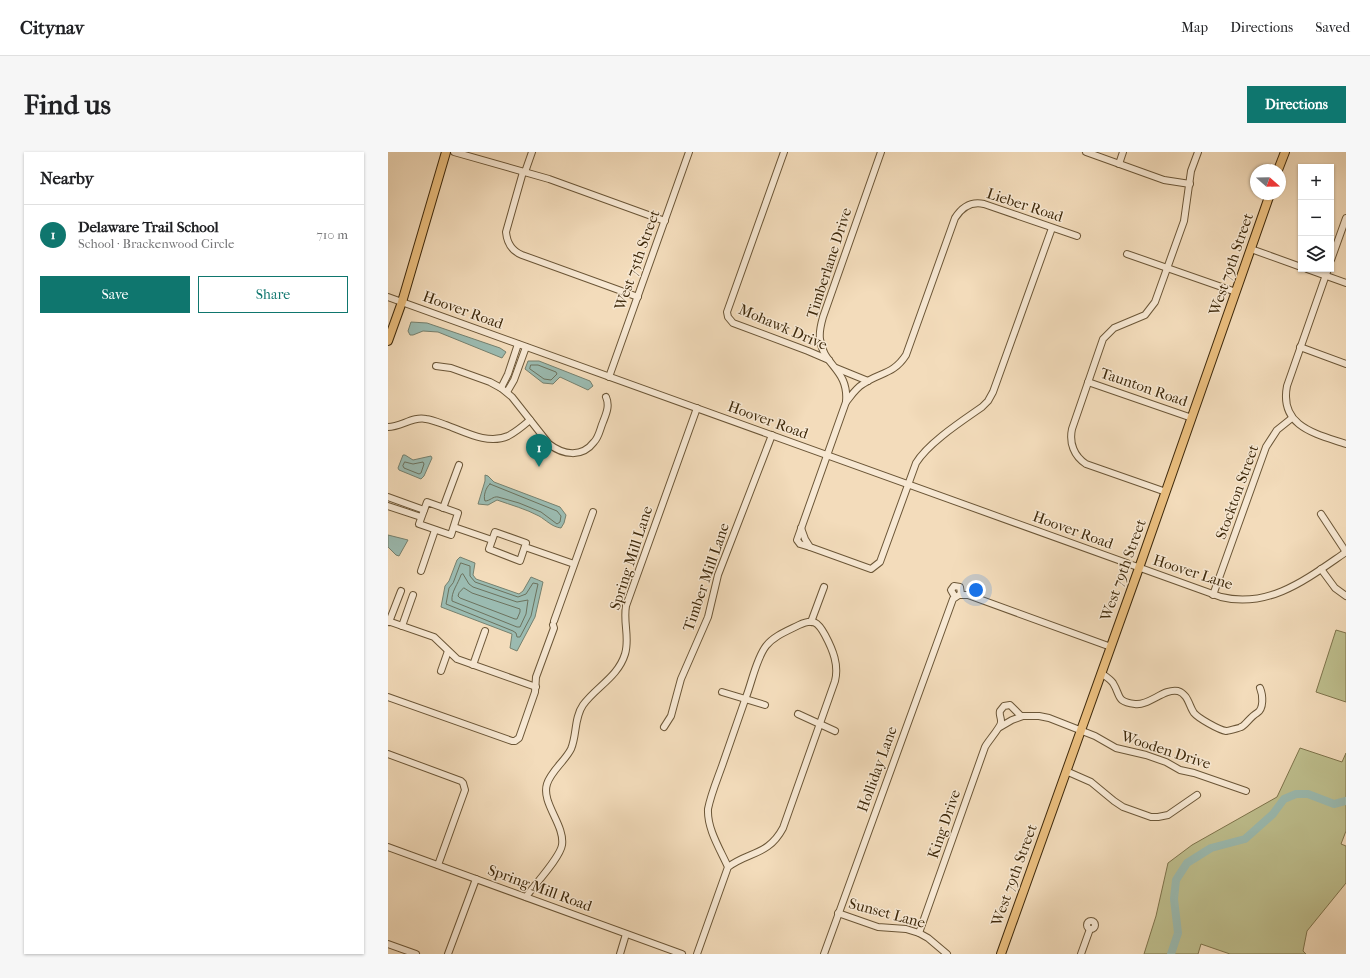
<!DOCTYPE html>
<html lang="en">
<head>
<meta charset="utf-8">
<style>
  body { margin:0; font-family:"IM FELL French Canon",serif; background:#f6f6f6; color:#202124 }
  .controls { position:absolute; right:12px; top:12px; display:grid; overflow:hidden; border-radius:0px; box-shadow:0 1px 3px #0004 }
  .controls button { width:36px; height:36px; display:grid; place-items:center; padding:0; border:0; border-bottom:1px solid #e0e0e0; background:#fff; color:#202124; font:20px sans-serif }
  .compass { position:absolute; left:862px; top:12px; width:36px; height:36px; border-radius:50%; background:#fff; box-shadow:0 1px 3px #0004; rotate:110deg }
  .you { position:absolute; left:588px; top:438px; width:14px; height:14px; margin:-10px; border:3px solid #fff; border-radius:50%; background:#1a73e8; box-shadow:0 0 0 6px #1a73e833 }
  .badge { display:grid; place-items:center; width:26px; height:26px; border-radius:50%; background:#0f766e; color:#fff; font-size:13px; font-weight:700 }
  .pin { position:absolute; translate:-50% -33px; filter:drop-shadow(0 1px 2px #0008) }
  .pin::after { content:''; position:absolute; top:21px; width:14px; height:12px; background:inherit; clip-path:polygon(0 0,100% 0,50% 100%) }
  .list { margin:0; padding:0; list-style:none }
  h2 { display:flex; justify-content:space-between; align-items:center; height:52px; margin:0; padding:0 16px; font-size:17px }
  h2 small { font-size:13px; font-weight:400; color:#757577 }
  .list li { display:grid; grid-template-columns:26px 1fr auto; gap:12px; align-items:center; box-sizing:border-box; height:60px; padding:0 16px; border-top:1px solid #e0e0e0 }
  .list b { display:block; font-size:15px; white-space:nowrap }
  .list p { margin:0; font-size:13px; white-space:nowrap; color:#757577 }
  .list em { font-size:13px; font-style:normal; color:#757577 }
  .actions { display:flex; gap:8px; padding:12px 16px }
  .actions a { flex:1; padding:9px 0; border:1px solid #0f766e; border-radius:0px; text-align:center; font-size:14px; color:#0f766e }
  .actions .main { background:#0f766e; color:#fff }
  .icon { flex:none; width:22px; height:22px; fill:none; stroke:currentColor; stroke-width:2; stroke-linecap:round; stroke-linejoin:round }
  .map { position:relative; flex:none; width:958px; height:802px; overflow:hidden; border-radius:0px }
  header { display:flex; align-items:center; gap:24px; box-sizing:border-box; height:56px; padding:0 20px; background:#fff; border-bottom:1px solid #e0e0e0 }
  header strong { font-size:19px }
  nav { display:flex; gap:22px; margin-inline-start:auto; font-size:14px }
  .intro { display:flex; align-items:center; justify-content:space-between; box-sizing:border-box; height:96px; padding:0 24px }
  h1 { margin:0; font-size:28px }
  .button { padding:10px 18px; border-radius:0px; background:#0f766e; color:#fff; font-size:14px; font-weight:700 }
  main { display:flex; gap:24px; padding:0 24px }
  aside { flex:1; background:#fff; border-radius:0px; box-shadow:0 1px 3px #0004 }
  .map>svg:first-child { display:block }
  .green { fill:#bebf8e; stroke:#7e744c }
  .water { fill:#9bbbb1; stroke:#76816f }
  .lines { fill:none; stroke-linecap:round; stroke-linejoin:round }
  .shore { stroke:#6c725e; stroke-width:1 }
  .river { stroke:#9bbbb1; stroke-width:8 }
  .minor-casing { stroke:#6b5637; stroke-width:8 }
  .major-casing { stroke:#3e290b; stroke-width:10 }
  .minor { stroke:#f7e8d3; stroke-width:6 }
  .major { stroke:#eabe7e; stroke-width:8 }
  .labels { text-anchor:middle; stroke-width:3; stroke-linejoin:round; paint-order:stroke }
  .street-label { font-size:15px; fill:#3e290b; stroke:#f7e8d3 }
</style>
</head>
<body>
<header>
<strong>Citynav</strong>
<nav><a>Map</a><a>Directions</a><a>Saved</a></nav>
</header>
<div class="intro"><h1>Find us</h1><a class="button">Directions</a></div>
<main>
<aside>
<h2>Nearby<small></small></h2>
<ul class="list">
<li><span class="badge">1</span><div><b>Delaware Trail School</b><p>School · Brackenwood Circle</p></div><em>710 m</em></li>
</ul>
<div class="actions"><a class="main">Save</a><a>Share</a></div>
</aside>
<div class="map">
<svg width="958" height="802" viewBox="0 0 958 802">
  <rect width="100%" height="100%" fill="#f3dcbb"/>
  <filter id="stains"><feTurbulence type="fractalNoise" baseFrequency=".005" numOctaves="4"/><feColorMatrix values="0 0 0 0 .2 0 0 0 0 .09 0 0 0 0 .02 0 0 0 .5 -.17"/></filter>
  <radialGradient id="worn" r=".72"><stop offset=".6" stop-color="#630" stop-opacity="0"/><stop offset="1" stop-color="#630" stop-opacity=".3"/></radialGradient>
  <!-- green -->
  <g class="green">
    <polygon points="948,478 958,481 958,550 928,540"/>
    <polygon points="912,596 954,610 958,601 958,679 953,692 958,694 958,731 919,779 915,799 918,802 842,802 813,792 810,802 756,802 768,764 780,711 804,693 889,645"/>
  </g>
  <!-- water -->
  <g class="water">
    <polygon points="23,170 39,171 112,196 118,200 114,206 50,180 35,179 25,183 22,183 20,179"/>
    <polygon points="140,209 151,209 202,229 205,234 200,238 172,225 165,232 155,231 137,217"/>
    <polygon points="15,303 17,303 25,308 43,304 44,306 36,324 33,327 11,318 10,316"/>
    <path d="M 97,323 L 100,324 L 106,330 L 172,355 L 178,363 L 176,371 L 173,376 C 164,375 158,368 151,364 C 138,357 123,353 109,348 L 100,353 L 90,352 L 97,329 Z"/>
    <polygon points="0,383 20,388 11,404 8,403 0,395"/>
    <polygon points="72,405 87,411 85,423 88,427 131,442 135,439 143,425 155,430 147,465 129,499 122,496 124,482 53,455 57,434 61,429 69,408"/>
  </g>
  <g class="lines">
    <!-- shore -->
    <g class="shore">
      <polygon points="143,213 150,213 168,220 169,222 163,228 156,227 142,217"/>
      <polygon points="17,310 25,312 35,310 36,312 33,321 31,322 16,316 15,314"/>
      <path d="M 102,332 L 169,359 L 173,364 L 172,370 L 169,372 L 153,360 L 131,351 L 110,345 C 105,344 102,349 97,349 C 95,344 98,335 102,332 Z"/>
      <polygon points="73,411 82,414 82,424 87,430 130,445 138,442 145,431 150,432 143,464 132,485 129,485 128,481 125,479 58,452 61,436 65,431"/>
      <path d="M 75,422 L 81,432 L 85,435 L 129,450 L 140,448 L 138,462 L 132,475 L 129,475 L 64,449 C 63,440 70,432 73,423 Z"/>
      <polygon points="76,436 84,441 132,457 132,460 129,467 127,467 72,446 70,444 71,441"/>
    </g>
    <!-- river -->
    <polyline class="river" points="783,802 790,781 786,747 788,728 799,711 823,696 857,687 885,662 896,647 908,642 920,642 946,652 958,649"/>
    <defs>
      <g id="minor">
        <polyline points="66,0 161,27 277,69"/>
        <polyline points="396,0 339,160 340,165 345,171 420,199 441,208"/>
        <polyline points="698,0 776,28 802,32"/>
        <polyline points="731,12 735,0"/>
        <path d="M 135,20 L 118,80 C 119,91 124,99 134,103 L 250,145"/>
        <polyline points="137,20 144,0"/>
        <polyline points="863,97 913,115"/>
        <polyline points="739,102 848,140"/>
        <polyline points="943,108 958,66"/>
        <polyline points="919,117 958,131"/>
        <path d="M 940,117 L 899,234 C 891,275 929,282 958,292"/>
        <path d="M 0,145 L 833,445 C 882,457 920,426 958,400"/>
        <polyline points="912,195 958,212"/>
        <path d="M 48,214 L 63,216 L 102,230 L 113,236 L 124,245 L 161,292 C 175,303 194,306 206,290 C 211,285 212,277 215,270 C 218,262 222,254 218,245"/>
        <polyline points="448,216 480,229"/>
        <polyline points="221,225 301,0"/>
        <polyline points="700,230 804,266"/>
        <polyline points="113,236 120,222 130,192"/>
        <polyline points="119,240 126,228 138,195"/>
        <path d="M 458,250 C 461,217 435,214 432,187 C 431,180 433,172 435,165 L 493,0"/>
        <path d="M 0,275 C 13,275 25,264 38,267 C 45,268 52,271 58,273 C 77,280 100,293 120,284 C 128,280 135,274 142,268"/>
        <path d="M 778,340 L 698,312 C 686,304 681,291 684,277 L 715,187 L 726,176 L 757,163 L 767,150 L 796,69 L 803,19 L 810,0"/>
        <polyline points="0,345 36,358"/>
        <polygon points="39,350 70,361 63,383 31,372"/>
        <polyline points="0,354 33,365"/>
        <polyline points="55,356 71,313"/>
        <polyline points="933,362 958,400"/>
        <polyline points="66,375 104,388"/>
        <path d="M 413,376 L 417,387 L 422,395 L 483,417 L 492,410 L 528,311 C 540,291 574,269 594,255 L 600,249 L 605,240 L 664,76"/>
        <polygon points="107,380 138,391 132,409 101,397"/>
        <polyline points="137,395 186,412"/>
        <path d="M 422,395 L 412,392 L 409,388 L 458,250 C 463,244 468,236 475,232 C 492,220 505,223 518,203 L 567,66 C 574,55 583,49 596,52 L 689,84"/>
        <polyline points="933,417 947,436 958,444"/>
        <polyline points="33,419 47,378"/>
        <polyline points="825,443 878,295 889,278 904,266"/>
        <polyline points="567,445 563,438 566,434 572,435 573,442"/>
        <polyline points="0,469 46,485 69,507 148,535"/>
        <polyline points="166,469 205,360"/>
        <polyline points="1,470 13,439"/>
        <polyline points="423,470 436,435"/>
        <polyline points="14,474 25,443"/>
        <polyline points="85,513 97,479"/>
        <polyline points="53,519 60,499"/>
        <path d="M 713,521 C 717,524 722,527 725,531 C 733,544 728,550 747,552 C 761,554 776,536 790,539 C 800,542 801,554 806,561 C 810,566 831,578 838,579 C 839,579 852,576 853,575 C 857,574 862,565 869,561 C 876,557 875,543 872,536"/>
        <polyline points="334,540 377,553"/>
        <polyline points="0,545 124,589 127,589 131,586 147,540 148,525 166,476 165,473"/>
        <polyline points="410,562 447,579"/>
        <polyline points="276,575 283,564 293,527 320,465 330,423 384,283"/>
        <polyline points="612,575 624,568 635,564"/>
        <polyline points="0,602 73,629 75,631 77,638 50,713"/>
        <polyline points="678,619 703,630 726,649 735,655 763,665 770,665 780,663 809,643"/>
        <polyline points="0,695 294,802"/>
        <path d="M 138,745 C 146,733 172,706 174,693 C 177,673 153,651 159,632 C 163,619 177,609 183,597 C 189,583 186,566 195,553 C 208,535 230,525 237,502 C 242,486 235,471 238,454 L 309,256"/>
        <polyline points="450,761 490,775 518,777 531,781 540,786 559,802"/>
        <circle cx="703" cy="773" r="4"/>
        <path d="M 531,781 L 597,595 C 600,589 614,574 613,569 C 613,565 611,563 612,559 L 616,554 L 622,553 L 633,564 L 651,564 L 661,566 L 707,584 L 728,596 L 758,603 L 778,610 L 792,618 L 806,621 L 858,639"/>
        <polyline points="0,792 28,802"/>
        <polyline points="60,802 88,727"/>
        <polyline points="232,802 238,782"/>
        <path d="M 309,802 L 340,715 C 361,699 380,704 395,676 L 447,529 C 451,513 445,498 437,483 C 430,470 425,466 411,473 C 399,479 386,484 378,494 C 368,507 364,530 358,545 C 350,568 342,591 334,614 C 329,628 323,642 320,657 C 319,677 332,697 340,715"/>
        <polyline points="436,802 565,447 571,443 580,443 723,495"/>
        <polyline points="693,802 702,777"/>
      </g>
      <g id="major">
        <polyline points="890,18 897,0"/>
        <polyline points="0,189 14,150 58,0"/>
        <polyline points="613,802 751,416 882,42"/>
      </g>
    </defs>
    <!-- minor casing -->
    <use href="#minor" class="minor-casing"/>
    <!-- major casing -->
    <use href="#major" class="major-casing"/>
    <!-- minor -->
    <use href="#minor" class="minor"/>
    <!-- major -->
    <use href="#major" class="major"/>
  </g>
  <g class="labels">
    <!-- street labels -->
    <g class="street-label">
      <text transform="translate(637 53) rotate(18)" y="5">Lieber Road</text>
      <text transform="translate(249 108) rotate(-70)" y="5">West 75th Street</text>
      <text transform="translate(441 111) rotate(-72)" y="5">Timberlane Drive</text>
      <text transform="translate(843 112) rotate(-71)" y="5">West 79th Street</text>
      <text transform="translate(75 158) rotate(20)" y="5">Hoover Road</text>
      <text transform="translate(395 175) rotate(23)" y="5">Mohawk Drive</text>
      <text transform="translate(756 235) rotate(19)" y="5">Taunton Road</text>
      <text transform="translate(380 268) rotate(20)" y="5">Hoover Road</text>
      <text transform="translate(849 340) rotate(-70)" y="5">Stockton Street</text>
      <text transform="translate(685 378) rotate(20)" y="5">Hoover Road</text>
      <text transform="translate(243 406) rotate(-72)" y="5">Spring Mill Lane</text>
      <text transform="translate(735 418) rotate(-70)" y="5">West 79th Street</text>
      <text transform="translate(805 420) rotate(18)" y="5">Hoover Lane</text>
      <text transform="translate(318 425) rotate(-71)" y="5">Timber Mill Lane</text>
      <text transform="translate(778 598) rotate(18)" y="5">Wooden Drive</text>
      <text transform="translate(489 617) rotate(-70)" y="5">Holliday Lane</text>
      <text transform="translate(556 672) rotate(-71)" y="5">King Drive</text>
      <text transform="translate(626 723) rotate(-70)" y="5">West 79th Street</text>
      <text transform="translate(152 736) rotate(20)" y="5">Spring Mill Road</text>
      <text transform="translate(499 761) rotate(15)" y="5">Sunset Lane</text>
    </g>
  </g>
  <rect width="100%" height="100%" filter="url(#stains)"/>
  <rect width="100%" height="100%" fill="url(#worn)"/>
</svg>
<div class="controls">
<button>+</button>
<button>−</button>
<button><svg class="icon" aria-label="layers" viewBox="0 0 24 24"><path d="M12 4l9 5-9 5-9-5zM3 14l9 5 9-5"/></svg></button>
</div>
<svg class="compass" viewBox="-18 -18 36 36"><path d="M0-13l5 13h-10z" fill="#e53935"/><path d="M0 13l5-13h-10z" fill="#757577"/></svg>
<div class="you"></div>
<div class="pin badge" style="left:151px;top:315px">1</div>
</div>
</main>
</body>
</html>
